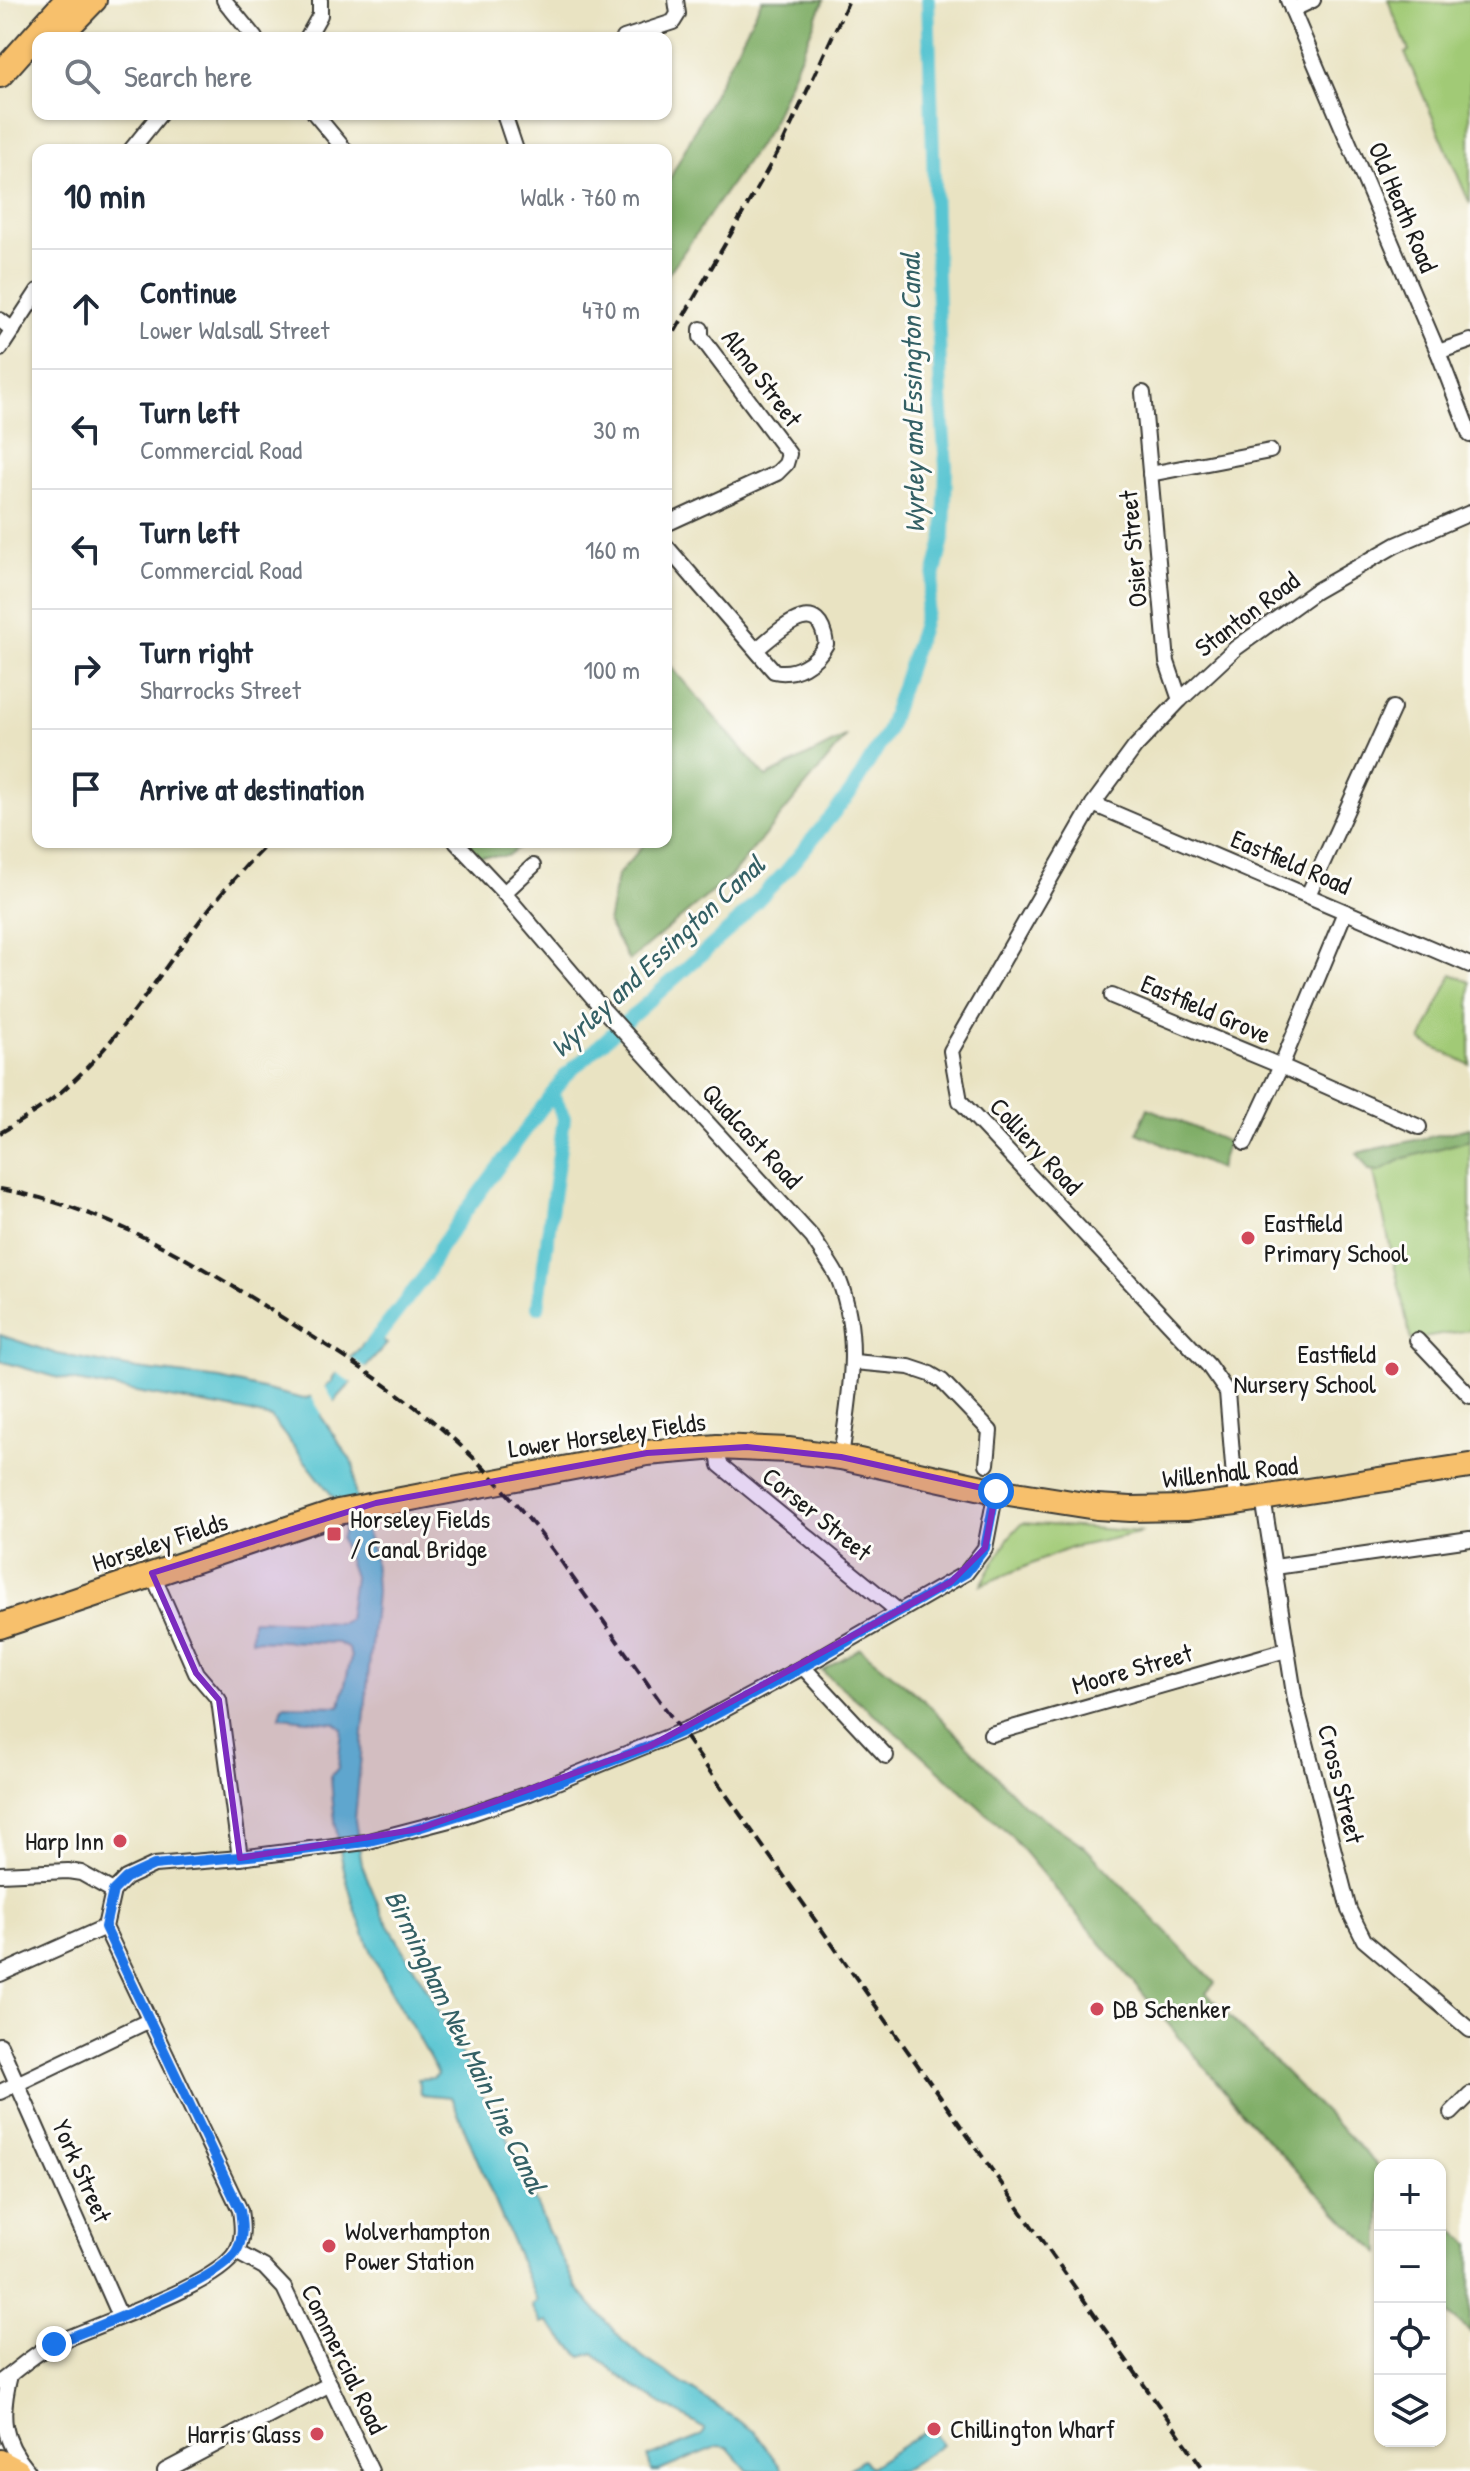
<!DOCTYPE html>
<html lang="en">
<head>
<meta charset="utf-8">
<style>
  body { margin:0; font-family:"Patrick Hand",sans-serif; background:#f2f2f3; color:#1f2937 }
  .controls { position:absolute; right:24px; bottom:24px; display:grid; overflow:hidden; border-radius:16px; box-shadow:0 2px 6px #0004 }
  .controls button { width:72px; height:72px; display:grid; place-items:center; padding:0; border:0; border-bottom:2px solid #e0e1e3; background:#fff; color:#1f2937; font:40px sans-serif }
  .stop { position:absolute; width:24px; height:24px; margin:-18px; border:6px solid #1a73e8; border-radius:50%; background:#fff }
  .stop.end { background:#1a73e8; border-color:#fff; box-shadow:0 2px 8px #0008 }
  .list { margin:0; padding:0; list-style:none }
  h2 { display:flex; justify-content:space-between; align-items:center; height:104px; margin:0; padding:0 32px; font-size:34px }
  h2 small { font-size:26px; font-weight:400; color:#747a83 }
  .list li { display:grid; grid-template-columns:52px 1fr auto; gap:24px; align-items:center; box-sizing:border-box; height:120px; padding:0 32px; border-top:2px solid #e0e1e3 }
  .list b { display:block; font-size:30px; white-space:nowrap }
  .list p { margin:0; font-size:26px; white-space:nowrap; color:#747a83 }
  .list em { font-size:26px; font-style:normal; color:#747a83 }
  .icon { flex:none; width:44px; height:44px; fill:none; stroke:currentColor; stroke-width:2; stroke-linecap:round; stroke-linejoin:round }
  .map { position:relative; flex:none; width:1470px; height:2471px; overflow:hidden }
  .search { position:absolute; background:#fff; box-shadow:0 2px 6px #0004; left:32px; top:32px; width:640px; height:88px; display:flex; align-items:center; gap:20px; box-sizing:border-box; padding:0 28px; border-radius:16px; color:#747a83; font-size:30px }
  .panel { position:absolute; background:#fff; box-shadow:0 2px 6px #0004; left:32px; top:144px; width:640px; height:704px; border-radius:16px }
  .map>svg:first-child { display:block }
  .green { fill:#a1ca76; stroke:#5e7349; stroke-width:2 }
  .forest { fill:#80ae67; stroke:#4e6542; stroke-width:2 }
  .water { fill:#59c5d2; stroke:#3a7077; stroke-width:2 }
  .pier { fill:#e9e3c2 }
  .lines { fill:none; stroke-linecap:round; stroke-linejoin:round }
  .canal { stroke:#59c5d2; stroke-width:14 }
  .minor-casing { stroke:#3b3a35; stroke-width:18 }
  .primary-casing { stroke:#3b3a35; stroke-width:28 }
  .trunk-casing { stroke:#3b3a35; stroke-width:28 }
  .minor { stroke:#fff; stroke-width:14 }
  .primary { stroke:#f7c06c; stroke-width:24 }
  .trunk { stroke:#f7c06c; stroke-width:24 }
  .rail { stroke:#1c1c1c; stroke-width:4; stroke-dasharray:12 6; stroke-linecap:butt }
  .route { stroke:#1a73e8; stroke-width:10 }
  .marked { fill:#7b2cbf; fill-opacity:0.2; stroke:#7b2cbf; stroke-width:6; stroke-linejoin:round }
  .poi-dot { fill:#d1495b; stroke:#fdfcf7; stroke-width:3 }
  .labels { text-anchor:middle; stroke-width:6; stroke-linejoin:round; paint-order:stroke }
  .street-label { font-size:26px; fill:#1c1c1c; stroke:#fdfcf7 }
  .poi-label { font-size:26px; fill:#1c1c1c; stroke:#fdfcf7; text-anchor:start }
  .water-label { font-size:28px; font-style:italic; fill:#346065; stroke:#fdfcf7 }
</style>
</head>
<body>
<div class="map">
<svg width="1470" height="2471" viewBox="0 0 1470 2471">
  <rect width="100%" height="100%" fill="#fdfcf7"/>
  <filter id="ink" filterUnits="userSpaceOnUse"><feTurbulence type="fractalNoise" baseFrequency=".0125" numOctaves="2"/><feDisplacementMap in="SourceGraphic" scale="16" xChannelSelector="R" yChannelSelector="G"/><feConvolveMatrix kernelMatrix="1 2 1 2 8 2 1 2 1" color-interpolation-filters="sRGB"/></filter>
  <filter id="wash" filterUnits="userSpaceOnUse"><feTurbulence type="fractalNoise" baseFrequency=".006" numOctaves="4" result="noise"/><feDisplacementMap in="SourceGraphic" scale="32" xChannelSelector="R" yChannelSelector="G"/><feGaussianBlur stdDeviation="1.8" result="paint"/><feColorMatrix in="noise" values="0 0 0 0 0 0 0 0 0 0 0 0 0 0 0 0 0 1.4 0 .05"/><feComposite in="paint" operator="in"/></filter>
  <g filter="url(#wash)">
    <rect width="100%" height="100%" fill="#e9e3c2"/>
    <!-- green -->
    <g class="green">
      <polygon points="1388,0 1450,4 1470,0 1470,204 1405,53 1409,51"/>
      <polygon points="1452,974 1470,982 1470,1065 1421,1041"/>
      <polygon points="1470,1128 1470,1330 1411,1340 1369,1151"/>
      <polygon points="1022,1523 1143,1532 1070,1548 981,1585 1009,1537"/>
    </g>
    <!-- forest -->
    <g class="forest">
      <polygon points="762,0 824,0 770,128 666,277 666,186"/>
      <polygon points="666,661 766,777 847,736 731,876 629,961 608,923 617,876 646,842 666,842"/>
      <polygon points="464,842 525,842 507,856 475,856"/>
      <polygon points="1148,1108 1228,1142 1219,1169 1137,1133"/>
      <polygon points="1470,1128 1470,1140 1405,1158 1379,1171 1369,1170 1357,1153"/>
      <polygon points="860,1648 926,1702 1024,1805 1084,1846 1215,1983 1206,1993 1380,2168 1380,2253 1348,2224 1251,2123 1011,1836 902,1737 822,1671"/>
      <polygon points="1440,2218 1470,2244 1470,2332 1440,2307"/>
    </g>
    <!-- water -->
    <g class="water">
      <path d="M 381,1334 L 383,1341 L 387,1344 L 321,1416 L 354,1465 L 355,1493 L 374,1557 L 376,1592 L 355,1820 L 362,1865 L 382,1914 L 430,1994 L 494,2117 L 504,2129 L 548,2231 L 577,2288 L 622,2340 L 644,2358 L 755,2432 L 783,2471 L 748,2471 L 727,2447 L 719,2446 L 659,2471 L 651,2471 L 648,2457 L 697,2438 L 703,2434 L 704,2429 C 667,2405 624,2385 594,2353 L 581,2357 L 547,2322 L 541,2324 L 532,2305 L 537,2301 L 451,2097 L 420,2094 L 418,2079 L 433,2078 L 438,2074 C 420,2037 396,2003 378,1966 C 350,1907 334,1841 331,1776 L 338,1768 L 342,1729 L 335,1723 L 280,1717 L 283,1705 L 340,1706 L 351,1658 L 349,1649 L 338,1643 L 251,1640 L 252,1620 L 341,1623 L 348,1620 L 354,1577 L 341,1539 L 344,1530 L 334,1498 L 271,1418 L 242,1411 L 59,1378 L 0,1361 L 0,1335 L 57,1354 L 137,1369 L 220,1379 L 304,1399 L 312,1396 L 332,1382 L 333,1377 L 368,1339 Z"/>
      <polygon points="930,2428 942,2444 901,2471 846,2471 862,2460 870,2467"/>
    </g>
    <!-- pier -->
    <g class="pier">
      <polygon points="347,1356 369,1370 355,1385 334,1371"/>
      <polygon points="323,1383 336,1405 324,1417 309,1393"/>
    </g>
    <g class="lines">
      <!-- canal -->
      <g class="canal">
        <polyline points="538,1307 564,1118 553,1094"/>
        <polyline points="369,1348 427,1273 439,1249 460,1219 566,1075 729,930 787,870 851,792 887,732 922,627 944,535 946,467 941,398 928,0"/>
      </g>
    </g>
  </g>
  <g filter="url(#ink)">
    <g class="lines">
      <defs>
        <g id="minor">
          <polyline points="224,0 255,38"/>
          <polyline points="1288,0 1438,352 1470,435"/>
          <polyline points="1292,10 1313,0"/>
          <polyline points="307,38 320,15 320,0"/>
          <polyline points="624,38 673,22 678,14 676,0"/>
          <polyline points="315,114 345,150"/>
          <polyline points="504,114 516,150"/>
          <polyline points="131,150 160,114"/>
          <polyline points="0,320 13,330"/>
          <polyline points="0,349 38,291"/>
          <polyline points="1438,352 1470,341"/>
          <polyline points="1143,393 1167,662 1180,700"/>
          <polyline points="1150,474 1270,451"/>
          <polyline points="666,524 777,473 786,464 789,454 701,337 701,329"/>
          <path d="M 666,546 L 774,671 C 795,676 816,663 826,644 C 819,590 778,632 756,650"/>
          <polyline points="1093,804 1470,965"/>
          <path d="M 456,842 L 504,893 L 601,1007 L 813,1238 C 821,1252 833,1266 839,1280 C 862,1339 849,1398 841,1457"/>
          <polyline points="504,893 533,866"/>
          <polyline points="1308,895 1393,708"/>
          <polyline points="1112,996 1281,1066 1419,1127"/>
          <polyline points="1245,1143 1281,1066 1345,912"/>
          <polyline points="1417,1340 1470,1396"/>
          <polyline points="854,1362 909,1367 930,1374 942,1381 990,1431 987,1464"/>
          <polyline points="717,1447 720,1465 898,1611"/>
          <polyline points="1263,1498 1295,1700 1349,1910 1364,1940 1470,2030"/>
          <polyline points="1236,1502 1227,1392 1208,1365 960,1101 951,1051 1093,804 1135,747 1180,700 1236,648 1314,592 1396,545 1470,513"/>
          <polyline points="1275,1567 1470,1539"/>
          <polyline points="152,1573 196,1673 219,1700 240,1858"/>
          <polyline points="803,1667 886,1756"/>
          <polyline points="991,1734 1286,1650"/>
          <polyline points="0,1874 68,1871 81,1873 113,1891"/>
          <polyline points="113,1891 126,1878 154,1865 240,1858 365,1842 461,1817 530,1793 692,1727 803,1667 966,1573 985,1548 996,1491"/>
          <polyline points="0,1974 105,1927"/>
          <polyline points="0,2045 120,2316"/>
          <polyline points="0,2092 150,2020"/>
          <polyline points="1451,2113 1470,2094"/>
          <polyline points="236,2252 264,2267 284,2288 371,2471"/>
          <path d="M 10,2375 C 0,2415 1,2439 28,2471"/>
          <path d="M 0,2382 C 17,2370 31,2356 50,2346 C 92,2325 214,2288 236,2252 C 244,2239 242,2224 240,2210 L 105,1927 L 113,1891"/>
          <polyline points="165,2471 330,2384"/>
        </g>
        <g id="primary">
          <polyline points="57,38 94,0"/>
          <polyline points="0,75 67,0"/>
        </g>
        <g id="trunk">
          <polyline points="0,1626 338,1512 647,1453 717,1447 788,1450 841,1457 996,1491 1097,1507 1131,1509 1186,1508 1236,1502 1470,1466"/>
          <polyline points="0,2462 17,2471"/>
        </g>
      </defs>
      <!-- minor casing -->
      <use href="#minor" class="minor-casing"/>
      <!-- primary casing -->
      <use href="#primary" class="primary-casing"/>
      <!-- trunk casing -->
      <use href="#trunk" class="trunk-casing"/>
      <!-- minor -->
      <use href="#minor" class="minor"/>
      <!-- primary -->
      <use href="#primary" class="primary"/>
      <!-- trunk -->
      <use href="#trunk" class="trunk"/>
      <!-- rail -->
      <g class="rail">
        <polyline points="666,347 783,143 849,0"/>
        <path d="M 0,1133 C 21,1121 42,1108 61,1092 C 110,1050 144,997 182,945 C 208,908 237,874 269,842"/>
        <path d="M 0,1189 C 101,1207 190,1258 275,1313 C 340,1354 406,1394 462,1447 C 498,1480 529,1518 558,1557 L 1205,2471"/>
      </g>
    </g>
  </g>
  <g class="lines" filter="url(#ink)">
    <!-- route -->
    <path class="route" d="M 54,2344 C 94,2327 215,2284 236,2252 C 244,2239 242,2224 240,2210 L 105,1927 L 113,1891 L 126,1878 L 154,1865 L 280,1853 L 365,1842 L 399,1834 L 530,1793 L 650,1746 L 692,1727 L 803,1667 L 966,1573 L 985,1548 L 996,1491"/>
  </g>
  <!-- marked area -->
  <path class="marked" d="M 747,1447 L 841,1457 L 996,1491 L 985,1548 L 951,1582 L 650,1746 L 419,1829 L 240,1858 L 219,1700 L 196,1673 L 152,1573 L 376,1503 L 647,1453 Z"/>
  <!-- markers -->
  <g class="poi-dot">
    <circle cx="1248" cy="1238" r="8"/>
    <circle cx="1392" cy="1369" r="8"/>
    <rect x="326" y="1526" width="16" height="16" rx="4"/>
    <circle cx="120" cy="1841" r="8"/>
    <circle cx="1097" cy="2009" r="8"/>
    <circle cx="329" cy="2246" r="8"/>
    <circle cx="934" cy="2429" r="8"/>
    <circle cx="317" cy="2434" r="8"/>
  </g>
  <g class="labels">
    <!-- street labels -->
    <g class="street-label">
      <text transform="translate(1403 207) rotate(67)" y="9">Old Heath Road</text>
      <text transform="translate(762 378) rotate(53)" y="9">Alma Street</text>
      <text transform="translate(1133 549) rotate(-95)" y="9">Osier Street</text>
      <text transform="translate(1247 614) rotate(-37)" y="9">Stanton Road</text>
      <text transform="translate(1291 862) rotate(23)" y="9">Eastfield Road</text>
      <text transform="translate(1206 1009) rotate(23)" y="9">Eastfield Grove</text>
      <text transform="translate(752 1136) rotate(47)" y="9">Qualcast Road</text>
      <text transform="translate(1036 1146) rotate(47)" y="9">Colliery Road</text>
      <text transform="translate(607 1435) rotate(-8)" y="9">Lower Horseley Fields</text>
      <text transform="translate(1230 1472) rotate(-6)" y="9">Willenhall Road</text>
      <text transform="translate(817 1514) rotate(39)" y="9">Corser Street</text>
      <text transform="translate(160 1542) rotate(-18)" y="9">Horseley Fields</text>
      <text transform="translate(1132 1669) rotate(-16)" y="9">Moore Street</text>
      <text transform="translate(1341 1784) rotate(76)" y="9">Cross Street</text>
      <text transform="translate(82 2171) rotate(66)" y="9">York Street</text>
      <text transform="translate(344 2359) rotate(64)" y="9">Commercial Road</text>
    </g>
    <!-- poi labels -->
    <g class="poi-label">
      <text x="1264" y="1232">Eastfield<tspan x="1264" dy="30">Primary School</tspan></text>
      <text x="1376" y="1363" text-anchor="end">Eastfield<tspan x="1376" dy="30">Nursery School</tspan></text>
      <text x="350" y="1528">Horseley Fields<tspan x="350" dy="30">/ Canal Bridge</tspan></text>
      <text x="104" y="1850" text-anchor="end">Harp Inn</text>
      <text x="1113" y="2018">DB Schenker</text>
      <text x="345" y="2240">Wolverhampton<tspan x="345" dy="30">Power Station</tspan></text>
      <text x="950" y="2438">Chillington Wharf</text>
      <text x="301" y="2443" text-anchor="end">Harris Glass</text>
    </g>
    <!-- water labels -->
    <g class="water-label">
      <text transform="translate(912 393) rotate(-91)" y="10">Wyrley and Essington Canal</text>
      <text transform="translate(657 956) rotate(-43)" y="10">Wyrley and Essington Canal</text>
      <text transform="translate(466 2041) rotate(64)" y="10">Birmingham New Main Line Canal</text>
    </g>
  </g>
</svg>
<div class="controls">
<button>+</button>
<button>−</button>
<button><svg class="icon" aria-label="locate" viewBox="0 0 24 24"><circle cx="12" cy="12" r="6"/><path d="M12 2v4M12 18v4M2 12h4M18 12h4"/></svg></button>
<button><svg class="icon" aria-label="layers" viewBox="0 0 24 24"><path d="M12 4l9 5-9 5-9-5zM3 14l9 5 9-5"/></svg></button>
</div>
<div class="stop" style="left:996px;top:1491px"></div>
<div class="stop end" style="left:54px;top:2344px"></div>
<div class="search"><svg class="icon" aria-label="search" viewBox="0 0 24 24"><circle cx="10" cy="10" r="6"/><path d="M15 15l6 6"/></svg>Search here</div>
<section class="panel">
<h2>10 min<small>Walk · 760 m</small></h2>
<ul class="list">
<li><svg class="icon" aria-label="ahead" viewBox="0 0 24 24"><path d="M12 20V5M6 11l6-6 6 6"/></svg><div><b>Continue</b><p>Lower Walsall Street</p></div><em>470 m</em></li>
<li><svg class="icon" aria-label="left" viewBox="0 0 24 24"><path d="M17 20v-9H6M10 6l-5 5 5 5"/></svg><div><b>Turn left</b><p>Commercial Road</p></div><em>30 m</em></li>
<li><svg class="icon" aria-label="left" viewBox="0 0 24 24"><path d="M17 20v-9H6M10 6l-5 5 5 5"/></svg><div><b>Turn left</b><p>Commercial Road</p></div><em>160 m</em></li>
<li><svg class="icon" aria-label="right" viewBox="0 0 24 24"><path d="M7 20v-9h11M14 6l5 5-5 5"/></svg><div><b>Turn right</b><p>Sharrocks Street</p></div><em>100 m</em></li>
<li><svg class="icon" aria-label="arrive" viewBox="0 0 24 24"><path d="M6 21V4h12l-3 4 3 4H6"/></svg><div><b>Arrive at destination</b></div></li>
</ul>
</section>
</div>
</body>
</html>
